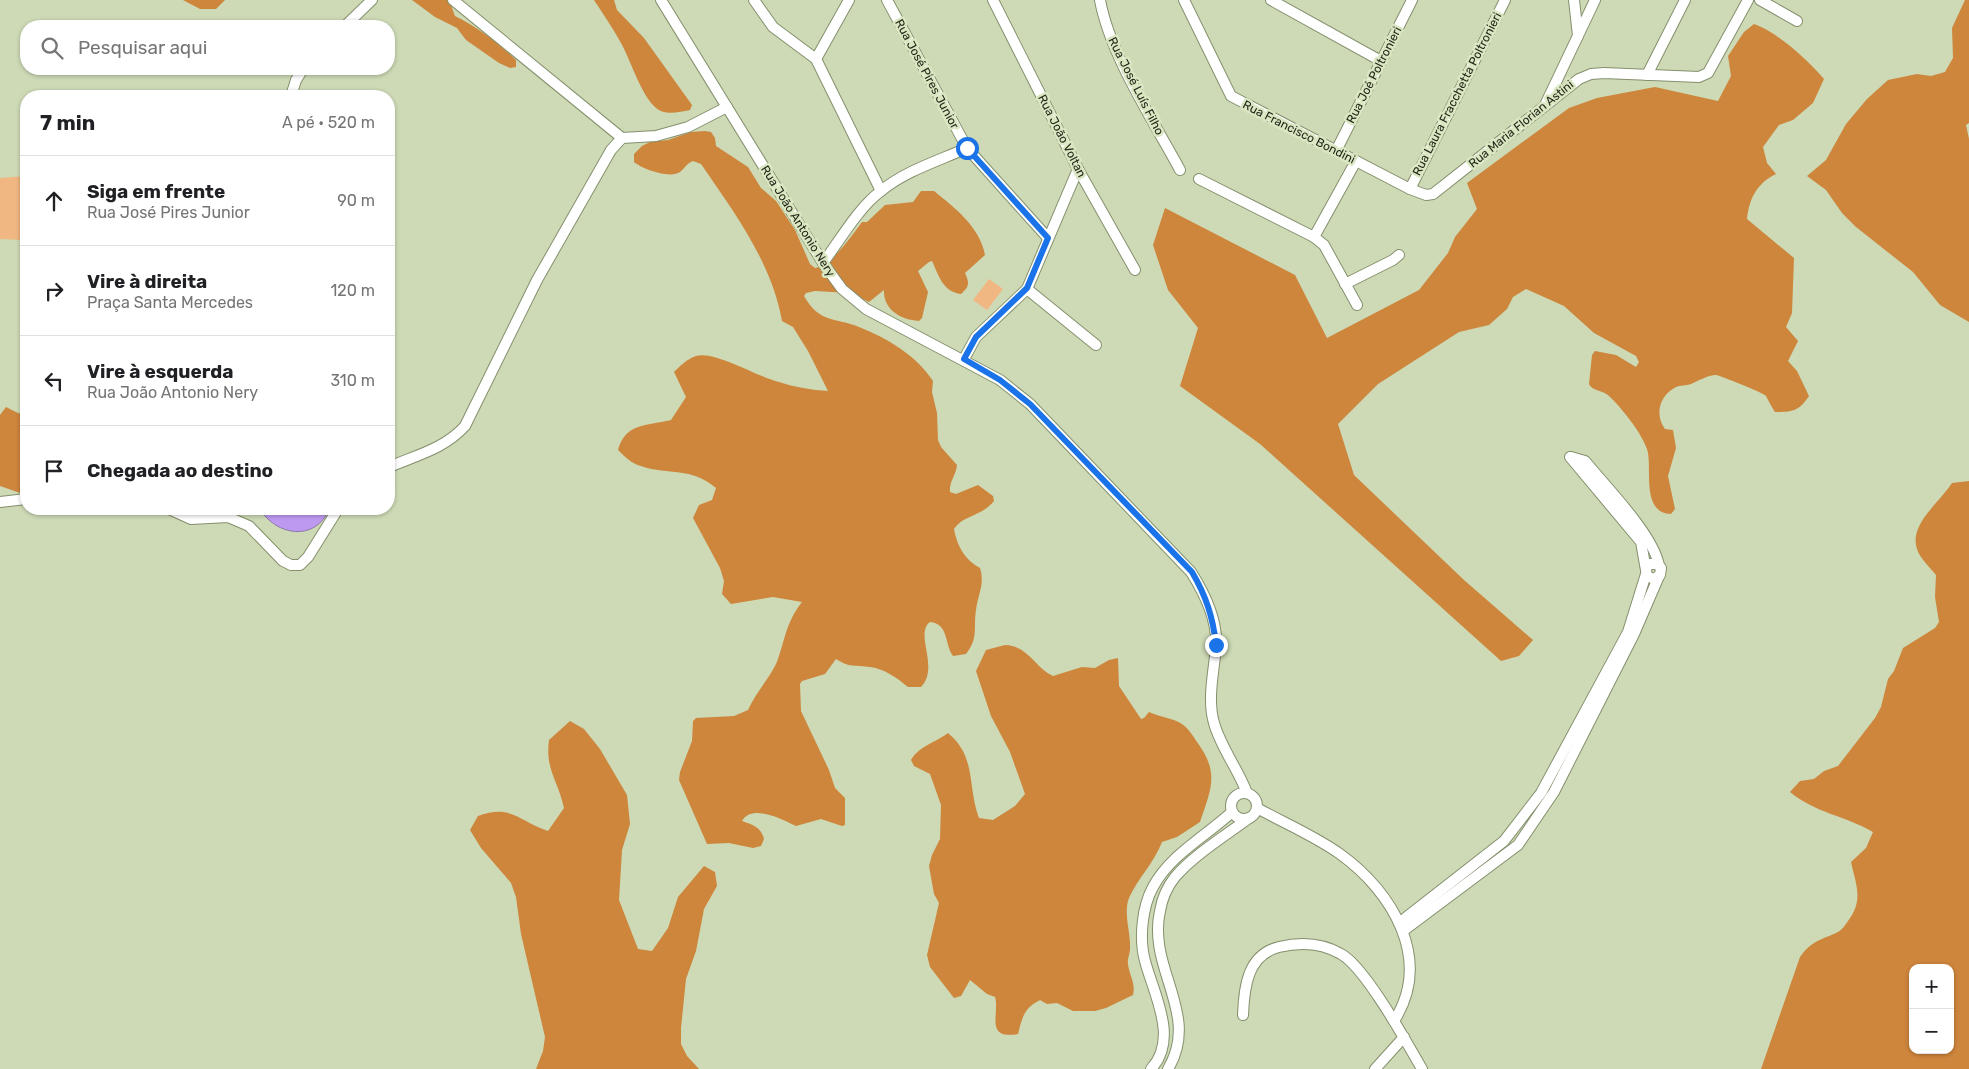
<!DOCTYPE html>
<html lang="pt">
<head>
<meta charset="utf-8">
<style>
  body { margin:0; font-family:Rubik,sans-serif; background:#f6f6f6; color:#202124 }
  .controls { position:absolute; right:15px; bottom:15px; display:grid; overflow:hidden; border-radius:10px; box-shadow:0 1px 4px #0004 }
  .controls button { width:45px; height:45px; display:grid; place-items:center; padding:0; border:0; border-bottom:1px solid #e0e0e0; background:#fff; color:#202124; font:25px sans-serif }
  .stop { position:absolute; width:15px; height:15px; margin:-11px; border:4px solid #1a73e8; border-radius:50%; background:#fff }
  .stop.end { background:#1a73e8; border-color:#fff; box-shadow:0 1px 5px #0008 }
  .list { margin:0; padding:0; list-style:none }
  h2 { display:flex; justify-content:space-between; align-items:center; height:65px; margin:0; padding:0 20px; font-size:21px }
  h2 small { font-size:16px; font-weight:400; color:#757577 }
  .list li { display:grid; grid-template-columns:32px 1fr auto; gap:15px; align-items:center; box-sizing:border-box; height:90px; padding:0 20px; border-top:1px solid #e0e0e0 }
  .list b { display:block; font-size:19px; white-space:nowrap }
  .list p { margin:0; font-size:16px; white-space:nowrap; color:#757577 }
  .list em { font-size:16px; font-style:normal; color:#757577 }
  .icon { flex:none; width:28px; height:28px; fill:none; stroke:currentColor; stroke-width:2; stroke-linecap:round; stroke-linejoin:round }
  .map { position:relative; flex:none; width:1969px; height:1069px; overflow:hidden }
  .search { position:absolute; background:#fff; box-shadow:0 1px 4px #0004; left:20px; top:20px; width:375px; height:55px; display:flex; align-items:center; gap:12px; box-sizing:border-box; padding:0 18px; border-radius:20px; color:#757577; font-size:19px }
  .panel { position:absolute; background:#fff; box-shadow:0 1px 4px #0004; left:20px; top:90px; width:375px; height:425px; border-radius:20px }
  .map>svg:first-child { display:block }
  .green { fill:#f1b782 }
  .forest { fill:#ce853c; fill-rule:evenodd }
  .water { fill:#bd99ef; stroke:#8e77af }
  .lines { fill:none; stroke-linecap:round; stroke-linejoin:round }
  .street-casing { stroke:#84906d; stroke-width:12 }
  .street { stroke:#fff; stroke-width:10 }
  .route { stroke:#1a73e8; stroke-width:6 }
  .labels { text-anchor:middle; stroke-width:5; stroke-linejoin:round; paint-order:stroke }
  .street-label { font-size:12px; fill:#222719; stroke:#dae7c2 }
</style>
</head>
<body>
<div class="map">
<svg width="1969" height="1069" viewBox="0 0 1969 1069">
  <rect width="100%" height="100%" fill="#cddab5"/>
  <!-- green -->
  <g class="green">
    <polygon points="26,176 26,242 23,240 0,239 0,178"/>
    <polygon points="989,279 1003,289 987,310 973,300"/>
  </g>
  <!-- forest -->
  <g class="forest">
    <polygon points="183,0 225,0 216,9 200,9"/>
    <path d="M 412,0 L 449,0 L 455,16 C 477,27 499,43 516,60 L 516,67 L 510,68 L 499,63 L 466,40 L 457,28 L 435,17 Z"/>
    <path d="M 594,0 L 614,0 L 617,10 L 644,38 L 692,105 L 690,110 C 679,112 665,116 656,108 C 641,95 631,61 621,43 C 613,28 603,14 594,0 Z"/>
    <polygon points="1965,0 1969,0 1969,123 1966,125 1969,139 1969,322 1940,305 1913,272 1856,227 1842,213 1826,190 1807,176 1826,160 1846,124 1867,99 1888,80 1917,74 1931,76 1945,72 1953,58 1952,28"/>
    <path d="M 1754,24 C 1777,32 1808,60 1824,79 L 1813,103 L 1793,120 L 1779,125 L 1763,147 L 1767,163 L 1776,174 C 1757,183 1749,199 1747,219 L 1794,258 L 1792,313 L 1786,327 L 1798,341 L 1788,361 L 1797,371 L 1809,396 C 1799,411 1793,412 1775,412 C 1774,411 1767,398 1766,396 C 1764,393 1721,376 1716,375 C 1708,375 1698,381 1691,384 C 1686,386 1680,385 1676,387 C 1660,395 1654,414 1665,429 L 1673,430 L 1676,448 L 1668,476 L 1675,509 L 1671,514 C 1640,513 1653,466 1647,449 C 1641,432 1621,407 1608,395 C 1602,390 1592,391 1589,384 L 1592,355 L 1595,351 L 1616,355 L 1636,367 L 1639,362 L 1636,356 L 1594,333 L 1564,306 L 1526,289 L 1513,297 L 1507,309 L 1489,325 L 1459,332 L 1378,384 L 1338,424 L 1354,475 L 1464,580 L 1533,640 L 1519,656 L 1501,661 L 1260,444 L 1180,386 L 1198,328 L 1168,290 L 1153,245 L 1165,208 L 1295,275 L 1327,338 L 1419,290 L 1448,253 L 1455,237 L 1477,209 L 1467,183 L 1569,108 L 1597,98 L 1655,87 L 1718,101 L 1731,76 L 1728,56 L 1744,32 Z"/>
    <path d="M 705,131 L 711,132 L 715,138 L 716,146 L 748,167 L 761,188 L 776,201 L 795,230 L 810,264 L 815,268 C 831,266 853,234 862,222 L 867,222 L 885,205 L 913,202 L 921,191 L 934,191 C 955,208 980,227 985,255 L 965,273 C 970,284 969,286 961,294 C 943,292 939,276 932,261 L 929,262 L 918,271 L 928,292 L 922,318 L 919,321 C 900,320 883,309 884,290 L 869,302 L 850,293 L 815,291 L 806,293 L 804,296 C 820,324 835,317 859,327 C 887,338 917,356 933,381 L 932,392 L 937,413 L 938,440 L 941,447 L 957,465 C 956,476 949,481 950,492 L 956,494 L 978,485 L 993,496 L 994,501 C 981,517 963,515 954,529 C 957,546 965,560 980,568 C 985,584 978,594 976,610 C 973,629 979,637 966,654 L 953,656 C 944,643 949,624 930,622 C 914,634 940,667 921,687 L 908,687 C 897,678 885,669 870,667 C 855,665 850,668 836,659 L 825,674 L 802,681 L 800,684 L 801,711 L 829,770 L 835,788 L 845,798 L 845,825 L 842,826 L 821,819 L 796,826 C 783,820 752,803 742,821 C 753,825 761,827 764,839 L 761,846 L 753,848 L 729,843 L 707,844 L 679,780 L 680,772 L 692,741 L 693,721 L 696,718 L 734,716 L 748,710 C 756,692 773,674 778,659 C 786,636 786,623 802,602 L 773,597 L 731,604 L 722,594 L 724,581 L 720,568 L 693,518 L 699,505 L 712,500 L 716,488 C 690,466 670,476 641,466 C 632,464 624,456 618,450 C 626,422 648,426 671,420 L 686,397 L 674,372 C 680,366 687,359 696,356 C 714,350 758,377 779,382 C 794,387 812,390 828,391 L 808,351 L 793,327 L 782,321 C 772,263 734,212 701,164 L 693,161 C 687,163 685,168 680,172 C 670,179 642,169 634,162 L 634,154 L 642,146 L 650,142 L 668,140 L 691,132 Z"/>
    <polygon points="6,407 18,413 26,415 26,493 23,494 0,486 0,415"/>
    <path d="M 1969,481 L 1969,1069 L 1761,1069 L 1800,957 C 1811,941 1821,940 1838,932 C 1843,929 1845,925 1848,921 C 1864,900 1856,885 1851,862 L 1866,848 L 1873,832 C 1846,816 1815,813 1790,792 L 1800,781 L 1814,779 L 1824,771 L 1838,766 L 1875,718 L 1881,707 L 1888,679 L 1894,671 L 1903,648 L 1935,628 L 1939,622 L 1935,597 L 1936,575 C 1931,569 1925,563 1921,557 C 1902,529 1938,505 1952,483 ZM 1913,968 L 1950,968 L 1950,1050 L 1913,1050 Z"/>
    <path d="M 1005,645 C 1029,646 1034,667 1053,676 L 1082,667 L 1095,668 L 1109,660 L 1118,658 L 1119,686 L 1141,719 L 1144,718 L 1149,712 C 1160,717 1173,718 1182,724 C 1189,729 1193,736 1197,742 C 1220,773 1211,789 1200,822 L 1177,837 L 1162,842 C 1154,863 1138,878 1129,898 C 1123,913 1131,933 1130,949 C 1130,954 1127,959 1128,964 C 1129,975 1136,983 1133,995 L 1106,1008 L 1095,1011 L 1073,1011 L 1057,1003 L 1047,1004 L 1040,1000 C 1024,1008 1022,1018 1018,1034 C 984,1040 1000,1013 995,997 L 987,994 L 970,980 L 961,996 L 954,998 L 930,967 L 927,955 L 939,903 L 934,894 L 929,866 L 932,855 L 940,839 L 941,805 L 930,774 L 914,766 L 911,760 C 918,747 936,742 948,733 C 977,757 967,786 979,818 L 993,820 L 1015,806 L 1025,794 L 1010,752 L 991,716 L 976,671 L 986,650 Z"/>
    <path d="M 570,721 L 584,729 L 600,749 L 627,795 L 630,824 L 622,850 L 619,900 L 638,949 L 652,951 L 668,928 L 678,897 L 704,866 L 715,872 L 717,886 L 704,909 L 696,951 L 686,979 L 681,1028 L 681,1044 L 687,1056 L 699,1069 L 536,1069 L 543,1051 L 545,1037 L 521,934 L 516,897 L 511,883 L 481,848 L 470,830 L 478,816 C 512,804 518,821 548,831 L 564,808 C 558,780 545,770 549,740 Z"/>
  </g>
  <!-- water -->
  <path class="water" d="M 260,509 L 329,509 C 316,542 276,536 260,509 Z"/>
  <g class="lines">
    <defs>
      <g id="street">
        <polyline points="453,0 622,138"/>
        <path d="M 661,0 L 823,263 L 842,289 L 866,309 L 1000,380 L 1030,404 L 1191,572 C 1205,594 1218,620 1216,647 C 1214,671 1207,699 1214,723 C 1221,748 1238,769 1247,793"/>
        <polyline points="754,0 773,27 816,59 881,191"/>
        <polyline points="887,0 967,148 1048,238"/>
        <polyline points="993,0 1078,169 1135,270"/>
        <path d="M 1100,0 C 1110,55 1153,120 1180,170"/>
        <polyline points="1184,0 1231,96 1410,189 1426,195 1433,194 1579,79 1591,74 1604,73 1699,77 1708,73 1748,0"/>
        <polyline points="1271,0 1381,61"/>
        <polyline points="1574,0 1578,36"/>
        <polyline points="1760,0 1797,21"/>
        <polyline points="345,26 372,0"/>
        <polyline points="816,59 849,0"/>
        <polyline points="1647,75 1685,0"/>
        <polyline points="291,96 296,80 303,69"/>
        <polyline points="1546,103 1595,0"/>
        <polyline points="1336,151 1412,0"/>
        <polyline points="1356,161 1314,237 1324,245 1357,305"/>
        <polyline points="1199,179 1314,237"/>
        <polyline points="1410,189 1505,0"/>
        <path d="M 823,263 C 840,240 859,207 881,191 C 905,171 938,161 967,148"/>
        <polyline points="1345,284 1393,260 1399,255"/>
        <polyline points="1027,289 1096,345"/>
        <polyline points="964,359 976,337 1027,289 1078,169"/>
        <polyline points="1570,457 1641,542 1647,576 1654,579 1660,575 1661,568 1658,564 1650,564 1646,568"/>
        <path d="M 1571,457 L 1585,461 C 1606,487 1654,535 1659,566"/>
        <path d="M 389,467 C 417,455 444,449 465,426 L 537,280 L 611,150 L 622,138 L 656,136 L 688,127 L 727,107"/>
        <polyline points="0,502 26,499"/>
        <polyline points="169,509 191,519 228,517 249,526 283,561 291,565 300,565 308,557 338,509"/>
        <circle cx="1244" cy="806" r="13"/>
        <path d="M 1257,808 C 1284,823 1315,836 1340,854 C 1393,892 1433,960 1394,1021"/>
        <polyline points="1399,923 1504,841 1541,793 1628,632 1646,574"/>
        <polyline points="1403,931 1518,845 1554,792 1634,634 1659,576"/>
        <path d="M 1243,1015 C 1244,988 1247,955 1279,947 C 1300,942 1322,943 1341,954 C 1365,967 1407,1043 1422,1069"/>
        <path d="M 1151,1069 C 1179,1039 1154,995 1145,961 C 1139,939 1142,907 1153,887 C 1170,855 1206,836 1232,812"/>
        <path d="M 1168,1069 C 1201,1014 1147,969 1160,911 C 1162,899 1167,887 1175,877 C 1195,854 1225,836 1249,818"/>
        <polyline points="1375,1069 1404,1037"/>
      </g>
    </defs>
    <!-- street casing -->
    <use href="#street" class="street-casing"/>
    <!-- street -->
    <use href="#street" class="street"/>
  </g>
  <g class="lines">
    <!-- route -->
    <path class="route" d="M 967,148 L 1048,238 L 1027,288 L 976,337 L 964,359 L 1000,380 L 1030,404 L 1192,572 C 1206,596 1213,617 1216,645"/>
  </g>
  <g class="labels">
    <!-- street labels -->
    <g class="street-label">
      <text transform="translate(927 74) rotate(62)" y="4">Rua José Pires Junior</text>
      <text transform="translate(1374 75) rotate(-63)" y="4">Rua Joé Poltronieri</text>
      <text transform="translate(1136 86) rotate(63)" y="4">Rua José Luís Filho</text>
      <text transform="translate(1457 94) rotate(-63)" y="4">Rua Laura Fracchetta Poltronieri</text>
      <text transform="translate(1521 124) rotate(-39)" y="4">Rua Maria Florian Astini</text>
      <text transform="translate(1299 132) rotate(27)" y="4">Rua Francisco Bondini</text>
      <text transform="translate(1062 136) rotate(63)" y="4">Rua João Voltan</text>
      <text transform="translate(798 221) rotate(58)" y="4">Rua João Antonio Nery</text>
    </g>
  </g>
</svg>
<div class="controls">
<button>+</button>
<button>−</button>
</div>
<div class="stop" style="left:967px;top:148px"></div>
<div class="stop end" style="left:1216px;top:645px"></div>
<div class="search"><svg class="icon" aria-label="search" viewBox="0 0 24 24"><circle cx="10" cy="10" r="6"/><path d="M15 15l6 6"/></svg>Pesquisar aqui</div>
<section class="panel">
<h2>7 min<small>A pé · 520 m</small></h2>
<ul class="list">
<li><svg class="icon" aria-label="ahead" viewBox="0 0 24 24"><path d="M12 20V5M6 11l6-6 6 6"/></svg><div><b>Siga em frente</b><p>Rua José Pires Junior</p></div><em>90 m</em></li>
<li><svg class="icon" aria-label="right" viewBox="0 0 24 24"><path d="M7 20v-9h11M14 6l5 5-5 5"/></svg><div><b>Vire à direita</b><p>Praça Santa Mercedes</p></div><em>120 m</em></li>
<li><svg class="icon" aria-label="left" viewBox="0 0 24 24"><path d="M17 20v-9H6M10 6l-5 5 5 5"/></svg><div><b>Vire à esquerda</b><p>Rua João Antonio Nery</p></div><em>310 m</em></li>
<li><svg class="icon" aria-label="arrive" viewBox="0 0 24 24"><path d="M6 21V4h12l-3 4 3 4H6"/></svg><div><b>Chegada ao destino</b></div></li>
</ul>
</section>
</div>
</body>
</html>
